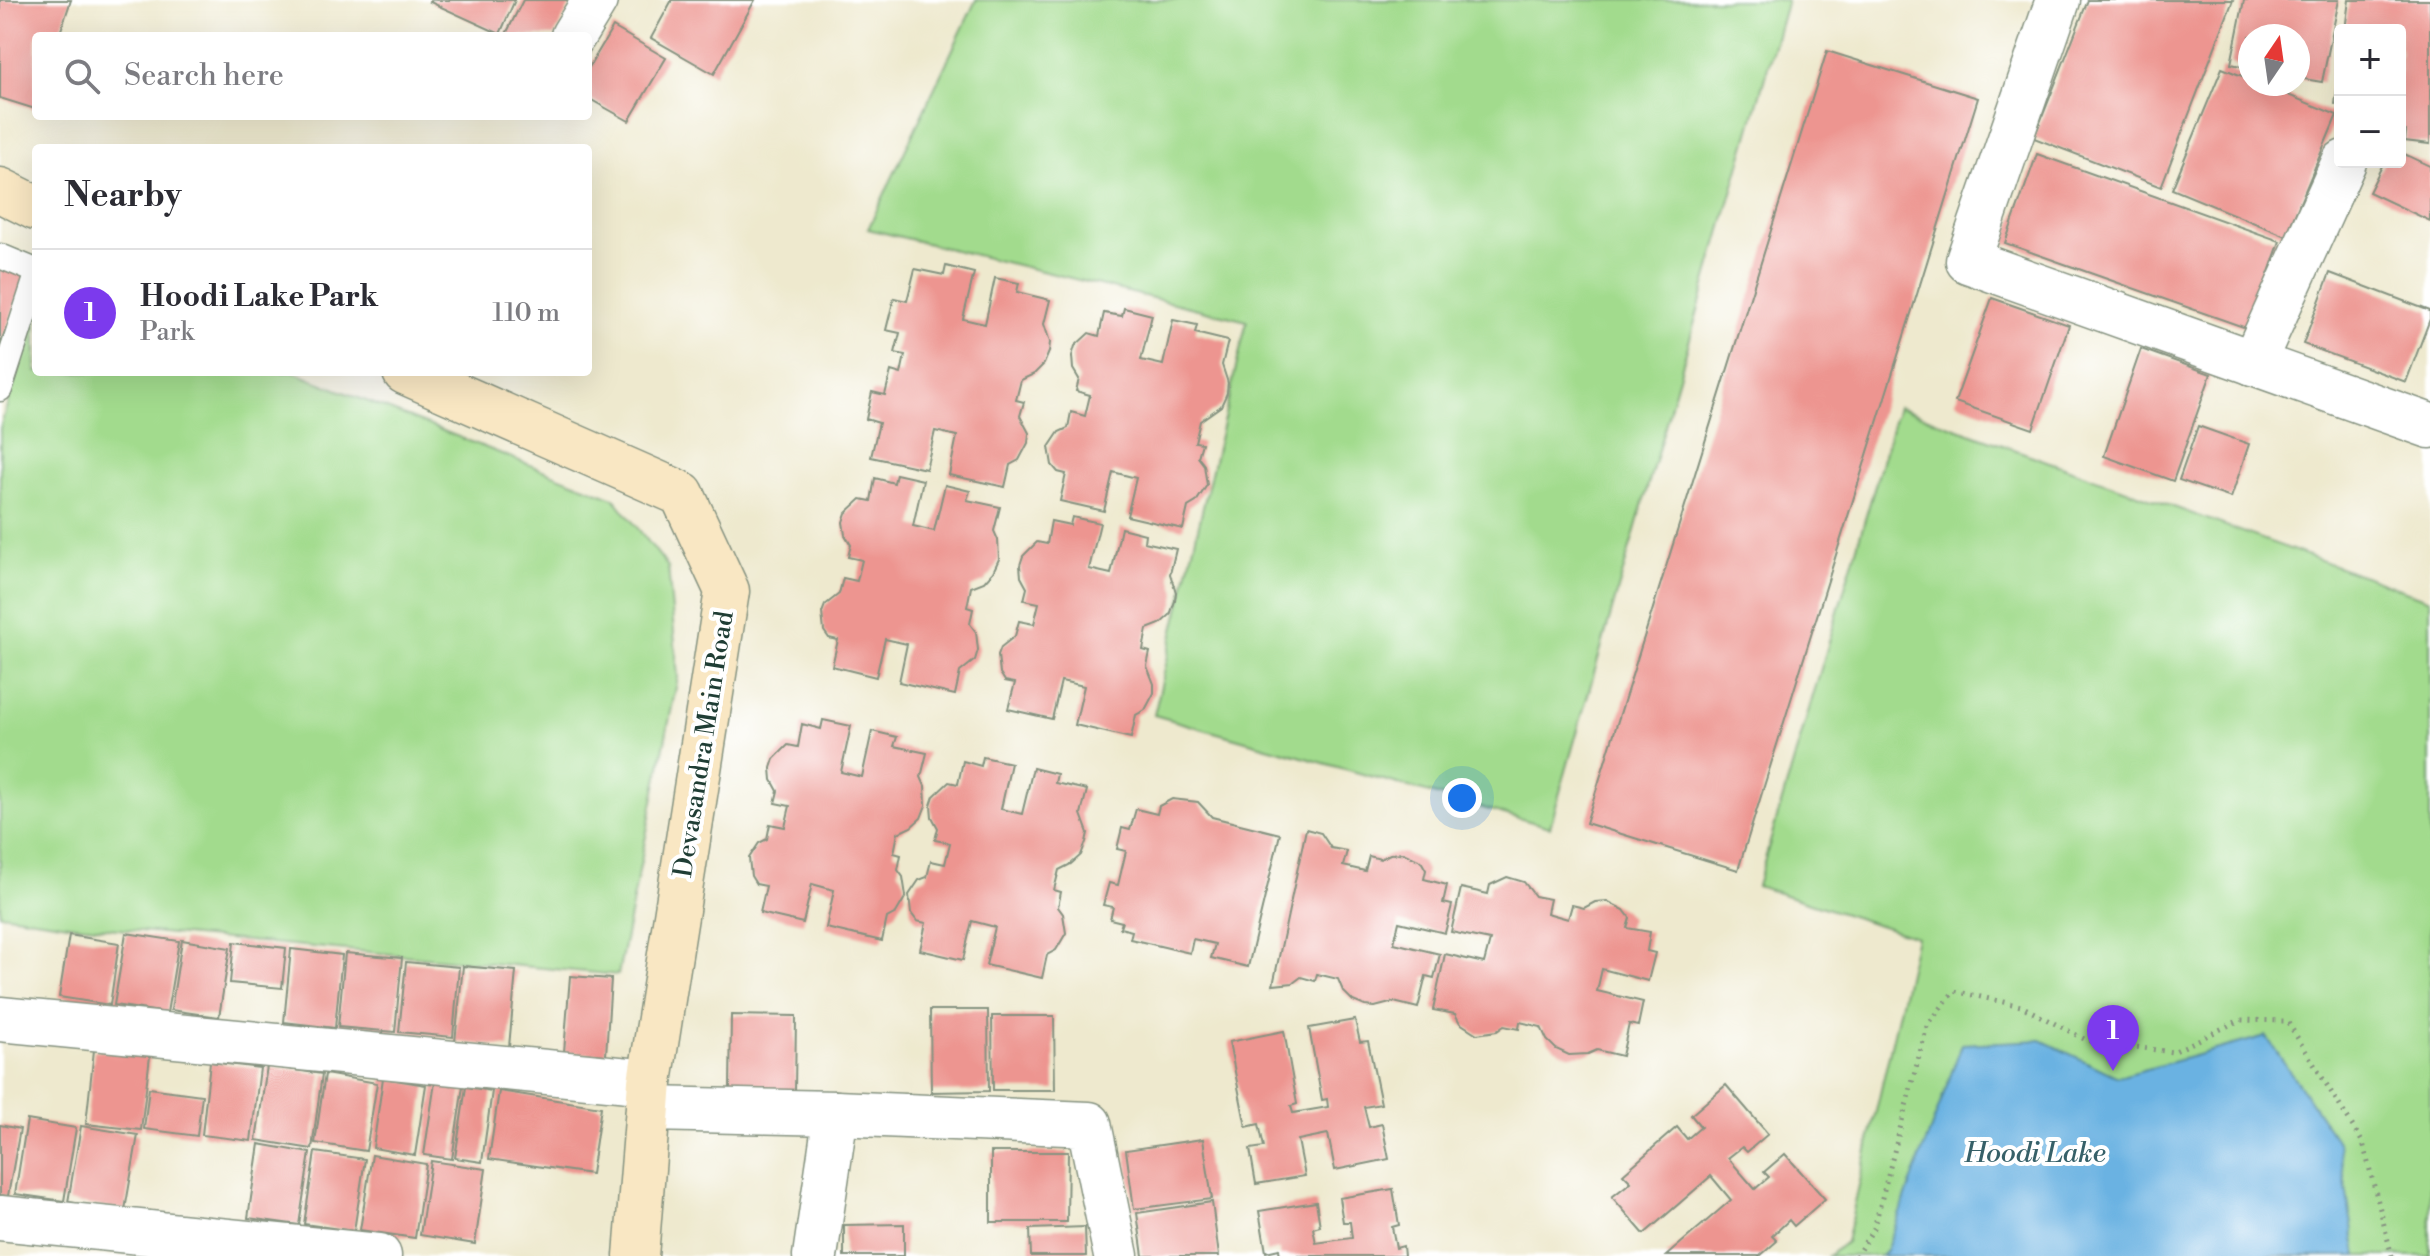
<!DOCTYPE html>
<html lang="en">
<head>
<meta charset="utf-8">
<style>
  body { margin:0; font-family:"Libre Bodoni",serif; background:#f7f7f7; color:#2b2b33 }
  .controls { position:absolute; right:24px; top:24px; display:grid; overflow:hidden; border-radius:8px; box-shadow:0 8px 32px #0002 }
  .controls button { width:72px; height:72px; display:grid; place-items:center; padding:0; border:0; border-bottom:2px solid #e1e1e2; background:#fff; color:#2b2b33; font:40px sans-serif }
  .compass { position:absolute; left:2238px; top:24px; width:72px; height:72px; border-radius:50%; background:#fff; box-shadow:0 8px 32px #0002; rotate:13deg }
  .you { position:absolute; left:1462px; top:798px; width:28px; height:28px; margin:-20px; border:6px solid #fff; border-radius:50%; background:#1a73e8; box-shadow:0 0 0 12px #1a73e833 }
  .badge { display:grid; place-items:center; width:52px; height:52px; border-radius:50%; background:#7c3aed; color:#fff; font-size:26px; font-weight:700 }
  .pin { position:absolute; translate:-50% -66px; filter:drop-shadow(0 2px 4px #0008) }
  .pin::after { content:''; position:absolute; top:42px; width:28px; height:24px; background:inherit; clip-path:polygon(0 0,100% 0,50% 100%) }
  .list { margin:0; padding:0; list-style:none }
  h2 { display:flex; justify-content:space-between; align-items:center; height:104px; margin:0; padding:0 32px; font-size:34px }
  h2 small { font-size:26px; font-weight:400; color:#7c7c81 }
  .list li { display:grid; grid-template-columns:52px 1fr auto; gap:24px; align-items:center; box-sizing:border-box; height:128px; padding:0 32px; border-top:2px solid #e1e1e2 }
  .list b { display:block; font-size:30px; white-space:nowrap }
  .list p { margin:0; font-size:26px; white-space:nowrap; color:#7c7c81 }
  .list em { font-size:26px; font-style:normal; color:#7c7c81 }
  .icon { flex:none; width:44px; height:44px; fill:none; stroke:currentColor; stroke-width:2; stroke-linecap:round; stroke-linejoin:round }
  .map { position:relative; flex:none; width:2430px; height:1256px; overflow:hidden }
  .search { position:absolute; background:#fff; box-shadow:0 8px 32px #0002; left:32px; top:32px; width:560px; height:88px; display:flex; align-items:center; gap:20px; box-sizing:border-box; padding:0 28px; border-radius:8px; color:#7c7c81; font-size:30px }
  .panel { position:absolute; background:#fff; box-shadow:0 8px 32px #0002; left:32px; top:144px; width:560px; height:232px; border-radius:8px }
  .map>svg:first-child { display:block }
  .green { fill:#a2db8d; stroke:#608c60; stroke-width:2 }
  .water { fill:#6ab2e2; stroke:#44788b; stroke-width:2 }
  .building { fill:#ed9590 }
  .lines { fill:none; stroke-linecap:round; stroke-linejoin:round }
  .lane-casing { stroke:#869381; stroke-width:27 }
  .street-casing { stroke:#869381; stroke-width:47 }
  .secondary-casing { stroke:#869381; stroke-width:47 }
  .path { stroke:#869381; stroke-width:5; stroke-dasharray:2 6; stroke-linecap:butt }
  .lane { stroke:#fff; stroke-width:24 }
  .street { stroke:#fff; stroke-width:44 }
  .secondary { stroke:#f9e7c3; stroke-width:44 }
  .labels { text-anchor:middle; stroke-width:8; stroke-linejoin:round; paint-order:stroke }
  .street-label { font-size:26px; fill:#1f3d34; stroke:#fff }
  .water-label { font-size:28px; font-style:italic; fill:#366068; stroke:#fff }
</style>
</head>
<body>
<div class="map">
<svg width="2430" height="1256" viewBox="0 0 2430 1256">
  <rect width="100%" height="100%" fill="#fff"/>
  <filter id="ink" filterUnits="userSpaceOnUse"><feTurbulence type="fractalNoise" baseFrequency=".0125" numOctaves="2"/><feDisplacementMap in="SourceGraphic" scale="16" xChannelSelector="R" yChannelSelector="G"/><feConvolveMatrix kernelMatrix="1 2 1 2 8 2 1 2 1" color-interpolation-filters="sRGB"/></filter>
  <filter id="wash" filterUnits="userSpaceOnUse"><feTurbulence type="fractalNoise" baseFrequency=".006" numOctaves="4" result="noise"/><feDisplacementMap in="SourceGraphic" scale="32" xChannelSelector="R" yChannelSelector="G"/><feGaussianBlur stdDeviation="1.8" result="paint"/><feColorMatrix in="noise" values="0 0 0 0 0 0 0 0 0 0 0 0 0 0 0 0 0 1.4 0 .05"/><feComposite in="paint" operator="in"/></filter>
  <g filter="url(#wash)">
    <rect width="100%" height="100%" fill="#eee9ce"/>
    <!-- green -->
    <g class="green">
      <polygon points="976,0 1787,0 1550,827 1154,715 1247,321 868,229"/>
      <polygon points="36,312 36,372 293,372 614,498 668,567 678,677 618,975 75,925 0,914 0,428"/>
      <polygon points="1898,407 2430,600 2430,1256 1828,1256 1846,1242 1916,937 1757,886"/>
    </g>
    <!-- water -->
    <polygon class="water" points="2266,1036 2339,1144 2357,1256 1881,1256 1886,1251 1962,1044 2041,1040 2118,1077"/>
    <g id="blocks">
      <!-- building -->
      <g class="building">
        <polygon points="0,0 71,0 59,36 36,36 35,109 0,98"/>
        <polygon points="432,0 515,0 500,34 430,2"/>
        <polygon points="523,0 573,0 554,36 505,36"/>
        <polygon points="672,0 755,0 714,74 651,38"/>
        <polygon points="2088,0 2233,0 2161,187 2034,138"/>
        <polygon points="2244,0 2339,0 2322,82 2298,78 2298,36 2250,36 2250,68 2231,64"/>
        <polygon points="2349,0 2430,0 2430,144 2405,141 2406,131 2400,130 2400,30 2345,30"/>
        <polygon points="613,27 666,58 629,121 588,98 588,69"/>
        <polygon points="1827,51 1978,98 1738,870 1586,823"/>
        <polygon points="2222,68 2250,79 2250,84 2261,84 2337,115 2286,236 2172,189"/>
        <polygon points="2338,81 2340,81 2340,105 2335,104"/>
        <polygon points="2400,152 2430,166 2430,221 2369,192 2384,162 2400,162"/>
        <polygon points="2037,154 2280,241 2249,329 2005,243"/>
        <polygon points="0,265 27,276 0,345"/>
        <polygon points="946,266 974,273 963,319 985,324 995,278 1019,283 1017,292 1050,300 1044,324 1050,342 1049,352 1044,364 1034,374 1021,380 1016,400 1024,402 1020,416 1029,433 1028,443 1019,460 1010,465 1005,487 949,475 957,436 935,431 926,469 871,457 879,423 866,419 872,392 885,395 891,371 901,374 905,355 895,353 900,333 886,330 894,298 907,301 915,269 944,275"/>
        <polygon points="2330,273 2430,311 2430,319 2406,382 2303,344"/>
        <polygon points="1992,298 2069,325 2033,429 1955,402"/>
        <polygon points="1124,308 1152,315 1141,360 1163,365 1173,320 1197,325 1195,333 1228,341 1222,365 1228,383 1227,393 1221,406 1200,421 1195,442 1202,443 1198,457 1204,465 1207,485 1196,502 1188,507 1183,529 1127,516 1136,478 1113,472 1104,511 1060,501 1066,474 1058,472 1052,465 1049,447 1059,432 1068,428 1071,412 1085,416 1090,395 1076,391 1079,379 1073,369 1072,356 1075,346 1089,333 1099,336 1104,313 1122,316"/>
        <polygon points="2141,349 2211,374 2173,481 2104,456"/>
        <polygon points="2198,426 2249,444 2231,498 2179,480"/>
        <polygon points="896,474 923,480 913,526 934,531 945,485 970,491 967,500 1000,507 994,531 998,540 999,559 993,572 984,582 971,587 967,607 973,609 970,624 976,632 978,650 975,660 960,672 955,695 899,682 907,644 885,639 876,677 832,666 838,640 829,638 824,631 822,613 825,605 839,594 843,578 857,581 862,560 848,557 851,545 845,535 843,522 846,513 861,499 871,501 875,478 894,483"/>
        <polygon points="1072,517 1100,523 1089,569 1111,574 1121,528 1145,534 1144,542 1176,549 1170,574 1176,592 1175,601 1170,615 1160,624 1147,629 1143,650 1150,652 1147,666 1154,684 1154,693 1145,710 1136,715 1131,738 1075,725 1084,686 1061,681 1052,719 1008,709 1015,683 1005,681 1000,673 998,655 1001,647 1015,636 1019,621 1034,624 1039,603 1024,600 1027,588 1021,577 1020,565 1023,556 1037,542 1047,544 1051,521 1070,525"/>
        <polygon points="823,720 851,726 841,772 862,777 872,731 897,737 894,746 927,753 921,777 925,786 926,805 921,818 911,827 898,833 894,853 901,855 898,870 903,877 906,896 896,913 887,918 882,941 826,928 834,890 812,884 803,923 760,913 766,886 756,884 751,876 749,858 759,843 767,839 770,824 785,827 790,806 775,803 778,791 772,780 771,768 774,759 788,745 798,747 802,724 821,729"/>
        <polygon points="983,757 1011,763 1001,809 1022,814 1033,768 1057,774 1055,783 1087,790 1081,814 1088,833 1086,842 1081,855 1071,864 1059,870 1054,890 1061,892 1058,907 1063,914 1066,933 1056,950 1047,955 1042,978 986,965 995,927 972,921 963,960 920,950 926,923 917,921 911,913 909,895 919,880 927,877 931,861 945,864 950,843 935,840 938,828 932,817 931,805 934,796 949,782 958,784 963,761 981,766"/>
        <polygon points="1172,799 1198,802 1212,817 1280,834 1248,967 1211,958 1215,944 1193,939 1190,953 1130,939 1132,931 1120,928 1122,922 1110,919 1113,907 1103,905 1109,883 1118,885 1126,851 1117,849 1122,828 1130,830 1136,809 1157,814 1159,806"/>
        <polygon points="1306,829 1321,833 1331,848 1347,851 1343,866 1365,871 1369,856 1380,859 1390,854 1403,853 1421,861 1426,870 1424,879 1447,885 1443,903 1452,905 1445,933 1399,922 1394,943 1440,954 1434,978 1426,976 1418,1008 1394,1002 1375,1007 1365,1006 1353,1001 1343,991 1338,979 1317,974 1315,981 1301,977 1293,983 1273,985"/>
        <polygon points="1507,877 1524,882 1535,896 1550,899 1547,913 1568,919 1572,905 1584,908 1595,902 1607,901 1624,910 1630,918 1627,928 1650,932 1647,951 1655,953 1648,981 1602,969 1597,991 1643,1002 1638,1026 1629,1024 1622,1056 1597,1050 1588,1054 1569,1055 1556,1049 1547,1040 1541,1027 1520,1022 1519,1029 1504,1026 1497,1031 1477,1034 1460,1023 1455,1014 1433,1010 1445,954 1484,963 1490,940 1451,932 1461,888 1488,894 1490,885"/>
        <polygon points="126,933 179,941 167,1013 114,1005"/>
        <polygon points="69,935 119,943 110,1005 59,997"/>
        <polygon points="182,940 230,948 219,1017 171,1010"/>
        <polygon points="234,942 286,948 282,988 230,983"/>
        <polygon points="291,949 342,955 335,1028 284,1022"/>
        <polygon points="345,953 402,958 395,1032 338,1027"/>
        <polygon points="406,962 459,967 453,1037 399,1032"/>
        <polygon points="463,966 516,971 509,1047 455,1042"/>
        <polygon points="570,976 611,979 606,1055 564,1052"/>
        <polygon points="930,1010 988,1010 989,1091 931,1092"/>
        <polygon points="731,1015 796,1016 795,1092 730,1090"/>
        <polygon points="992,1016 1054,1016 1055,1090 993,1090"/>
        <polygon points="1355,1020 1360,1042 1368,1041 1381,1104 1364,1107 1369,1127 1382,1124 1389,1159 1335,1170 1328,1134 1298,1140 1305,1176 1256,1184 1250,1149 1264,1147 1259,1124 1246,1127 1229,1042 1284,1031 1297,1104 1291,1106 1293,1113 1328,1107 1327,1099 1322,1100 1309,1028"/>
        <polygon points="94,1050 150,1056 141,1130 86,1124"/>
        <polygon points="210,1062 260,1068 251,1141 202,1135"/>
        <polygon points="267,1066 322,1074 312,1149 256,1140"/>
        <polygon points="325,1074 377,1083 366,1151 315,1143"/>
        <polygon points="383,1078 426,1085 415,1155 373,1148"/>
        <polygon points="435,1082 463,1086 452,1159 424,1155"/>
        <polygon points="1726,1085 1768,1134 1747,1152 1742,1147 1728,1158 1755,1189 1769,1177 1764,1172 1785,1154 1825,1199 1794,1226 1789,1220 1772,1236 1777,1241 1760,1256 1666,1256 1731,1200 1711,1176 1644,1234 1612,1197 1631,1182 1623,1174 1677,1127 1687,1139 1701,1127 1691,1115"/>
        <polygon points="466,1087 492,1091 482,1162 455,1158"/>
        <polygon points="149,1088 202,1095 197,1136 144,1129"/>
        <polygon points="499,1091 601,1107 591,1174 489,1159"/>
        <polygon points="27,1120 76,1128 64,1201 15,1194"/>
        <polygon points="0,1125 20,1129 8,1196 0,1195"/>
        <polygon points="81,1126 138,1135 125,1210 68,1202"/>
        <polygon points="1203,1139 1212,1199 1134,1209 1126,1150"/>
        <polygon points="259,1144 310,1153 299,1225 248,1218"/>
        <polygon points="315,1152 365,1159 354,1231 304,1224"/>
        <polygon points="991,1152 1068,1152 1067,1222 991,1222"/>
        <polygon points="372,1155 426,1164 415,1238 360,1230"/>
        <polygon points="431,1161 486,1169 475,1244 420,1235"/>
        <polygon points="1393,1189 1399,1225 1392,1227 1396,1248 1403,1246 1404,1256 1280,1256 1279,1249 1266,1252 1259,1211 1316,1202 1320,1226 1313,1228 1316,1243 1352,1238 1350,1222 1343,1222 1339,1198"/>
        <polygon points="1212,1202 1219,1256 1143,1256 1137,1213"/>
        <polygon points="904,1224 904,1256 844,1256 844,1225"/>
        <polygon points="1085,1227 1086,1256 1031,1256 1030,1229"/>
      </g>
    </g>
  </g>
  <g filter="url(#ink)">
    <use href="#blocks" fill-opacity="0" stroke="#869381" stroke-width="2"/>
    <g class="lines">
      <defs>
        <g id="lane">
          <polyline points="0,256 36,271"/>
          <polyline points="0,389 36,278"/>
        </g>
        <g id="street">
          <polyline points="2058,0 1968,261 2430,426"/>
          <polyline points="573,36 595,0"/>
          <polyline points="2253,363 2344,162"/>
          <polyline points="0,1019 650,1082"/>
          <polyline points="649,1109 836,1113 1089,1124 1116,1256"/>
          <polyline points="0,1218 379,1256"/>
          <polyline points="815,1256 836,1113"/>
        </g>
        <g id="secondary">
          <polyline points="0,190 36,208"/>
          <polyline points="405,372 682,494 727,591 650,1082 636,1256"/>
        </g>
      </defs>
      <!-- lane casing -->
      <use href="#lane" class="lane-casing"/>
      <!-- street casing -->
      <use href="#street" class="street-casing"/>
      <!-- secondary casing -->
      <use href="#secondary" class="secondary-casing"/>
      <!-- path -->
      <polyline class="path" points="1856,1256 1874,1228 1927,1026 1954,991 2021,1006 2088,1041 2173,1052 2240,1020 2287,1021 2363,1143 2392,1256"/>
      <!-- lane -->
      <use href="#lane" class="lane"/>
      <!-- street -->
      <use href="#street" class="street"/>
      <!-- secondary -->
      <use href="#secondary" class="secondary"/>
    </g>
  </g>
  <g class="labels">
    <!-- street labels -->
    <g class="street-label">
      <text transform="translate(703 744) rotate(-81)" y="9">Devasandra Main Road</text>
    </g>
    <!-- water labels -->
    <g class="water-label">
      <text x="2035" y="1162">Hoodi Lake</text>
    </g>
  </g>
</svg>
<div class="controls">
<button>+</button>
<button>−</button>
</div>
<svg class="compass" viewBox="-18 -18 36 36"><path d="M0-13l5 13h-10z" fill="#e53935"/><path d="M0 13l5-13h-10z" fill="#7c7c81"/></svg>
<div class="you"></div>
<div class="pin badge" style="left:2113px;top:1071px">1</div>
<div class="search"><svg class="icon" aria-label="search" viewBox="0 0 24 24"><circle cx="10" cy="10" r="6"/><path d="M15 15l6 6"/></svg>Search here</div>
<section class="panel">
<h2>Nearby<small></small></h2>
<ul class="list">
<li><span class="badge">1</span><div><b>Hoodi Lake Park</b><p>Park</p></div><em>110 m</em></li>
</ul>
</section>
</div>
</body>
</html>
